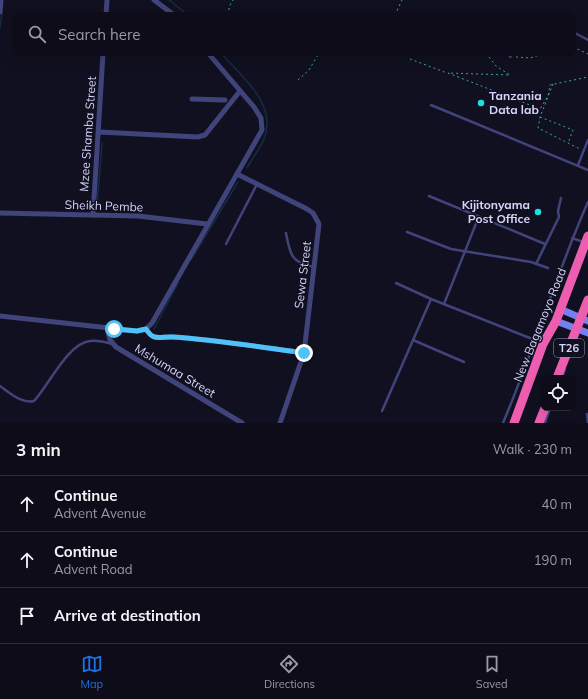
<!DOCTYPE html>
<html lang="en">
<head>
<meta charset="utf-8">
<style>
  body { margin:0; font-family:Mulish,sans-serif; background:#161521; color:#f1f3f6 }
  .controls { position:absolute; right:12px; bottom:12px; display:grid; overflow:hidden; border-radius:8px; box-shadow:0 4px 16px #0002 }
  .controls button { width:36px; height:36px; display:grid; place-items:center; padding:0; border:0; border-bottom:1px solid #2d2c37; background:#0d0c18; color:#f1f3f6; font:20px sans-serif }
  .stop { position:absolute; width:12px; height:12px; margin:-9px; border:3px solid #4fc3f7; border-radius:50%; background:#fff }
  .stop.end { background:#4fc3f7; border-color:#fff; box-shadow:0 1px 4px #0008 }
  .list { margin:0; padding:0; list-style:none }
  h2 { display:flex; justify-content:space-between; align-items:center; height:52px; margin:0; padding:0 16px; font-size:17px }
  h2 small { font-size:13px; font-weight:400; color:#9a9ba2 }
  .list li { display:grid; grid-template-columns:26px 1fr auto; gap:12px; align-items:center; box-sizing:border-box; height:56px; padding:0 16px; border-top:1px solid #2d2c37 }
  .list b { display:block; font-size:15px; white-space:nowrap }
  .list p { margin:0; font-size:13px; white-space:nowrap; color:#9a9ba2 }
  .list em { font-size:13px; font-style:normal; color:#9a9ba2 }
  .icon { flex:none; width:22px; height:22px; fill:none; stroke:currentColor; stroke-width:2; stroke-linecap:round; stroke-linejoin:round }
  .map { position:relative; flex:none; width:588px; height:423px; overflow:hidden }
  .search { position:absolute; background:#0d0c18; box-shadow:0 4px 16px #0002; left:12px; right:12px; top:12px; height:44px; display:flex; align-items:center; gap:10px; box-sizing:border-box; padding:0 14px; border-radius:8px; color:#9a9ba2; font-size:15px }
  .sheet { height:220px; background:#0d0c18 }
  nav { display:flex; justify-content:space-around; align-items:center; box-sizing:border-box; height:56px; border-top:1px solid #2d2c37; background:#0d0c18; font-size:11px; color:#9a9ba2 }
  nav a { display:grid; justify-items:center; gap:2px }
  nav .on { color:#1a73e8 }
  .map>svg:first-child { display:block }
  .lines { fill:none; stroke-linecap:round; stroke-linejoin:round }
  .stream { stroke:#152c45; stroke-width:1.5 }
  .path { stroke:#3ca795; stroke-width:1; stroke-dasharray:2 3; stroke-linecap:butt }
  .lane { stroke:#40447a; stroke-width:2.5 }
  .street { stroke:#40447a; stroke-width:5 }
  .secondary { stroke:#767fef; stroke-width:7 }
  .highway { stroke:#ed5db0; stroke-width:9 }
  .route { stroke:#4fc3f7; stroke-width:5 }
  .poi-dot { fill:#1ae1e0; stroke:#111020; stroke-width:1.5 }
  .labels { text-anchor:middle; stroke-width:3; stroke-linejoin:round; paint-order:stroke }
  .shield { fill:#111020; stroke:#9a99b9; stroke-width:1 }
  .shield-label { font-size:11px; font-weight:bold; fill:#d5d4fa }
  .poi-label { font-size:12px; font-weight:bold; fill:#d5d4fa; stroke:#111020; text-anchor:start }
  .street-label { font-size:12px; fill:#d5d4fa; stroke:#111020 }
</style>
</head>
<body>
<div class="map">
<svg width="588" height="423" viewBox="0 0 588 423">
  <rect width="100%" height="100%" fill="#111020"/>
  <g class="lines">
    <!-- stream -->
    <g class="stream">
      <polyline points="169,0 188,15"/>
      <polyline points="0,28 2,12"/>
      <path d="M 221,53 C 241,76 278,104 264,139 C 260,149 252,158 247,168"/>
      <polyline points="97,208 102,143"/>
      <polyline points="191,260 238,182"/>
      <polyline points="154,329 178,283"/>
    </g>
    <!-- path -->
    <g class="path">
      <polyline points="229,15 229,7 233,0"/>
      <polyline points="395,15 402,0"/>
      <polyline points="573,47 588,54"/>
      <polyline points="486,53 496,66 510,75 448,73 540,109 548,96 550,85 588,77"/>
      <polyline points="516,57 530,58 546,53"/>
      <polyline points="410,59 447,73"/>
      <polyline points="298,80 309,70 319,53"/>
      <polyline points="553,84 540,117 538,128 580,149"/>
      <polyline points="540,117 573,130 568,143"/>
    </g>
    <!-- lane -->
    <g class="lane">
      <polyline points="573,32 588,40"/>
      <polyline points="510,57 513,53"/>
      <polyline points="431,105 588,170"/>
      <polyline points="578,165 588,140"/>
      <polyline points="429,196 545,244"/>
      <polyline points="407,232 451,249 531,262 548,268"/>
      <path d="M 286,233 C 290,254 291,263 314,267"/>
      <polyline points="572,238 583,242"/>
      <polyline points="226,244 257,184"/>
      <polyline points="536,264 559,217 558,211 561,198"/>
      <polyline points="396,283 431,299 535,340"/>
      <polyline points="444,304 479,216"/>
      <polyline points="413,340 464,362"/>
      <polyline points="562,378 565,369"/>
      <path d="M 0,386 C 10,393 22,404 34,401 C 49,385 68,343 90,341 C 97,340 105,342 112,344"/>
      <polyline points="382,411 431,299"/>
      <polyline points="587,414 588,423"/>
      <path d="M 503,423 C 534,350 556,274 588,202"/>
      <polyline points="545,423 550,408"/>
    </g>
    <!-- street -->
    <g class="street">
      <polyline points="154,0 174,15"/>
      <polyline points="0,12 1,0"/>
      <polyline points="106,15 107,0"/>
      <polyline points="192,99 225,100"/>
      <polyline points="99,132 198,137 205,135 240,91"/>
      <polyline points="237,174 307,209 313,213 319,224 304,353 280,423"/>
      <polyline points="0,213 138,216 207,224"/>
      <polyline points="93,215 103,53"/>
      <polyline points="0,316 137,331 146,329 152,323 262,130 261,118 254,107 208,53"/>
      <polyline points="107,328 110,340 116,347 242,423"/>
      <path d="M 146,329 C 154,342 160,336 173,337 C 217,340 260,347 304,353"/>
    </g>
    <!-- secondary -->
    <g class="secondary">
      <polyline points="560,309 588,321"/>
      <polyline points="556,321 588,333"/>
    </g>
    <!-- highway -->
    <g class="highway">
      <polyline points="557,378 588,300"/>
      <polyline points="514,423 543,344 556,321 588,236"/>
      <polyline points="539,423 545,408"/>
    </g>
  </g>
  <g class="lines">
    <!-- route -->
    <path class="route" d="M 114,329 L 137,331 L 146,329 C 154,342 160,336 173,337 C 217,340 260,347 304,353"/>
  </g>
  <!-- markers -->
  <g class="poi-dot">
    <circle cx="481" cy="103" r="4"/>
    <circle cx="538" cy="212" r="4"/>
  </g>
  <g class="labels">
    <!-- shield labels -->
    <rect class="shield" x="554" y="339" width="30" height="18" rx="3"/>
    <g class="shield-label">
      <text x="569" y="352">T26</text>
    </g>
    <!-- poi labels -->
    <g class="poi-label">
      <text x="489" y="100">Tanzania<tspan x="489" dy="14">Data lab</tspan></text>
      <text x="530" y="209" text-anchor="end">Kijitonyama<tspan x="530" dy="14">Post Office</tspan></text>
    </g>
    <!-- street labels -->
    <g class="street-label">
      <text transform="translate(88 134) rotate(-86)" y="4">Mzee Shamba Street</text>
      <text transform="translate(104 206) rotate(2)" y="4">Sheikh Pembe</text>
      <text transform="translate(303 275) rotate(-83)" y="4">Sewa Street</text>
      <text transform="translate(540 325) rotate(-68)" y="4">New Bagamoyo Road</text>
      <text transform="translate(175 371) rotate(31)" y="4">Mshumaa Street</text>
    </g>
  </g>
</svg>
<div class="controls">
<button><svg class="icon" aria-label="locate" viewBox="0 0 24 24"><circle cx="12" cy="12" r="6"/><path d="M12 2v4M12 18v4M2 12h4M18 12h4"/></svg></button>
</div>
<div class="stop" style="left:114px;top:329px"></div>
<div class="stop end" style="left:304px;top:353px"></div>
<div class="search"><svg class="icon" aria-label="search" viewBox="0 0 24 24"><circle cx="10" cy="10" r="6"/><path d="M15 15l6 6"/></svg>Search here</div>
</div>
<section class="sheet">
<h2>3 min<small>Walk · 230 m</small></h2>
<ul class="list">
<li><svg class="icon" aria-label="ahead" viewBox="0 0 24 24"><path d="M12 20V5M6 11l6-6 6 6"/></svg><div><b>Continue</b><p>Advent Avenue</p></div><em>40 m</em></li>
<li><svg class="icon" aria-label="ahead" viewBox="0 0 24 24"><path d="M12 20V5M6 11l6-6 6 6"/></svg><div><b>Continue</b><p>Advent Road</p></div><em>190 m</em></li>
<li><svg class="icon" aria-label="arrive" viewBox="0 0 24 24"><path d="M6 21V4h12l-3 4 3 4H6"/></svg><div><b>Arrive at destination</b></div></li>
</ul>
</section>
<nav>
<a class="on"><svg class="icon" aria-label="map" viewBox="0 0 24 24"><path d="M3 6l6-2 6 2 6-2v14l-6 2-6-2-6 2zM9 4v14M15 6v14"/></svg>Map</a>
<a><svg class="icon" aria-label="directions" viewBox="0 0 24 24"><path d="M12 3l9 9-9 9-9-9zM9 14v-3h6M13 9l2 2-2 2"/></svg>Directions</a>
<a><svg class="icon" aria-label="saved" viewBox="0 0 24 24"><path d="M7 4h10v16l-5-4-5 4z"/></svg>Saved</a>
</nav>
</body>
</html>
